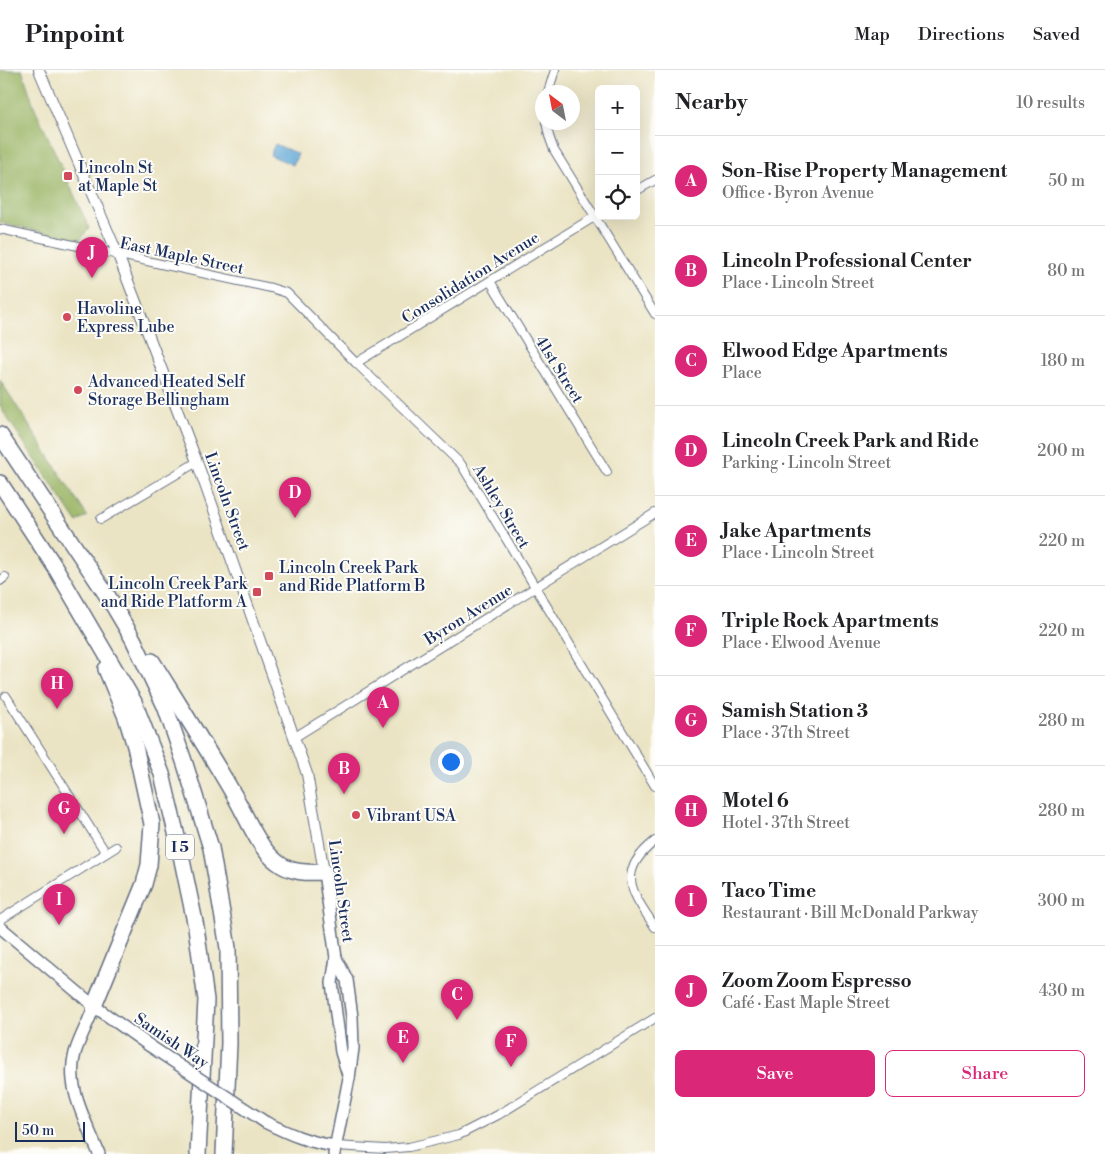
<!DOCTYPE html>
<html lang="en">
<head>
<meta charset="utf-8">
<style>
  body { margin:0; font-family:"Libre Bodoni",serif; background:#f6f6f6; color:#202124 }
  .controls { position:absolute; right:15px; top:15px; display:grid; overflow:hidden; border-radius:8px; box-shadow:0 5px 20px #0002 }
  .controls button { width:45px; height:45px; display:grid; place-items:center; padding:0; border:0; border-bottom:1px solid #e0e0e0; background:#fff; color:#202124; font:25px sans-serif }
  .compass { position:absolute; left:535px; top:15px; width:45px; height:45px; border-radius:50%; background:#fff; box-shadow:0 5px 20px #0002; rotate:328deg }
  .scale { position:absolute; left:15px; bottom:12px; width:70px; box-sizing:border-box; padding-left:5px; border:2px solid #1b2f5e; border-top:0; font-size:14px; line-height:18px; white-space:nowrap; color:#1b2f5e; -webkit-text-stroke:4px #fdfcf7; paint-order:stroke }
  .you { position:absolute; left:450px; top:691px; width:18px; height:18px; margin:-12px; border:4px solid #fff; border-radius:50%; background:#1a73e8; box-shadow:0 0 0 8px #1a73e833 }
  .badge { display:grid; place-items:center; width:32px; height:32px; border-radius:50%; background:#db2777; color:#fff; font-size:16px; font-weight:700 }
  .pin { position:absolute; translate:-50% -41px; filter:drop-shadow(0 1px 2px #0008) }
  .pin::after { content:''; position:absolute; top:26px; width:18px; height:15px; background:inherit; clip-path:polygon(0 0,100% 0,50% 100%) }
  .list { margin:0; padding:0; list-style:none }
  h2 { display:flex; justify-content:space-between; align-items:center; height:65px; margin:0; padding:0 20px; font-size:21px }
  h2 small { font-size:16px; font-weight:400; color:#757577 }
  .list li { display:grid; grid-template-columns:32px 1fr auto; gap:15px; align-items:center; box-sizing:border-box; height:90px; padding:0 20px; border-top:1px solid #e0e0e0 }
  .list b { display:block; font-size:19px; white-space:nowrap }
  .list p { margin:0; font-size:16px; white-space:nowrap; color:#757577 }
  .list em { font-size:16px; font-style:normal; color:#757577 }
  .actions { display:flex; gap:10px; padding:15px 20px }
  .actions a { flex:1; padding:11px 0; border:1px solid #db2777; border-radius:8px; text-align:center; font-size:18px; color:#db2777 }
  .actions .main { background:#db2777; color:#fff }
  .icon { flex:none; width:28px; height:28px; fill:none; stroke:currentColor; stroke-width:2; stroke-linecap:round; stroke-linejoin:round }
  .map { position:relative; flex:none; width:655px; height:1084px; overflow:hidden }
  header { display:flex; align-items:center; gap:30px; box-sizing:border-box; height:70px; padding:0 25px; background:#fff; border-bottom:1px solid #e0e0e0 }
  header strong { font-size:24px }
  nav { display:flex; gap:28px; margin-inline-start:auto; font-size:18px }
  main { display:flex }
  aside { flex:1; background:#fff }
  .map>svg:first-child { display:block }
  .forest { fill:#9bb667; stroke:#5b7262 }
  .water { fill:#5fa7d6; stroke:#3d6b9a }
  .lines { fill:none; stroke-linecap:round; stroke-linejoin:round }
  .minor-casing { stroke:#646e82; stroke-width:10 }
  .tertiary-casing { stroke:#646e82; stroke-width:12 }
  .secondary-casing { stroke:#646e82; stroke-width:14 }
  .motorway-casing { stroke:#646e82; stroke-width:18 }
  .minor { stroke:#fff; stroke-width:8 }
  .tertiary { stroke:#fff; stroke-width:10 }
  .secondary { stroke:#fff; stroke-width:11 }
  .motorway { stroke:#fff; stroke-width:15 }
  .secondary-bridge-casing { stroke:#646e82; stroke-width:14; stroke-linecap:butt }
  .secondary-bridge { stroke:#fff; stroke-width:11 }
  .poi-dot { fill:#d1495b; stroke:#fdfcf7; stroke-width:2 }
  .labels { text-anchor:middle; stroke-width:4; stroke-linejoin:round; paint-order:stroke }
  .shield { fill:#fdfcf7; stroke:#5f6c8c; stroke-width:1 }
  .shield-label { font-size:15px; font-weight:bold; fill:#1b2f5e }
  .poi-label { font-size:16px; fill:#1b2f5e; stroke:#fdfcf7; text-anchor:start }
  .street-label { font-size:16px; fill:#1b2f5e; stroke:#fdfcf7 }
</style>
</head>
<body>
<header>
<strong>Pinpoint</strong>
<nav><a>Map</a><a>Directions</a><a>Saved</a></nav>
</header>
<main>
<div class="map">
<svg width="655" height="1084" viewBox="0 0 655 1084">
  <rect width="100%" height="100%" fill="#fdfcf7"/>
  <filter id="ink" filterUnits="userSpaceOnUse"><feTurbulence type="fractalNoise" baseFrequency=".02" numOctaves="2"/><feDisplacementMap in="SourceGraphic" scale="10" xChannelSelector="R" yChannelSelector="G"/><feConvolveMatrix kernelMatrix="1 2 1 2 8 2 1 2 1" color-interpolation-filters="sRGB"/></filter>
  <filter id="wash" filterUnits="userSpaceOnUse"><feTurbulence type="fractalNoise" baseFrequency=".0096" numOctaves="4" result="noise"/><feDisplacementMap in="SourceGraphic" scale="20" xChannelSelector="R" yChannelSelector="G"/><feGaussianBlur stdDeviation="1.12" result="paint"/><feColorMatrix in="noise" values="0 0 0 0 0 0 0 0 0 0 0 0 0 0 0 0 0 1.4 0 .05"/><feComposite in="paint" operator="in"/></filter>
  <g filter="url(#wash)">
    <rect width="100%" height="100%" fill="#ebe4c4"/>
    <!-- forest -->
    <g class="forest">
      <polygon points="0,0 22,0 34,36 89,158 80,170 0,153"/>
      <polygon points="0,310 87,446 77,452 0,337"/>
    </g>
    <!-- water -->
    <polygon class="water" points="275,74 298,84 293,95 270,85"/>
  </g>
  <g filter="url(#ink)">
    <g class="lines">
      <defs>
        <g id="minor">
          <polyline points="548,22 555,0"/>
          <polyline points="546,52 549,66 554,80 655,244"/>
          <polyline points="636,121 655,110"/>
          <polyline points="0,159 271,218 287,223 356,293 461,394 655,716"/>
          <polyline points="490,211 607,402"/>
          <polyline points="356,293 599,144"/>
          <polyline points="101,449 197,392"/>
          <polyline points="0,511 5,507"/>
          <polyline points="6,626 106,783"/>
          <polyline points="295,667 655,443"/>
          <path d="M 655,771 C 615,803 632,822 655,857"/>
          <polyline points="0,850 116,777"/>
          <polyline points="336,1076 385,1079 409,1077 459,1065 498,1045 655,948"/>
        </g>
        <polyline id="tertiary" points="39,0 118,185 197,392 231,488 307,704 324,802"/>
        <g id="secondary">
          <polyline points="324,802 336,888 332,913 341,982 349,1008"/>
          <polyline points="0,857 94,936 150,976"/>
          <path d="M 94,936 C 89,952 80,966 75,983 C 65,1017 87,1053 99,1084"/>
          <path d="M 265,1052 C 289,1064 310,1073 336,1076"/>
          <polyline points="334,1084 349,1008 353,978 352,947 347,910 336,888"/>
        </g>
        <g id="motorway">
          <polyline points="0,365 112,533"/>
          <polyline points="0,413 55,497 134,632 162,704 178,771 196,857 206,930 198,1084"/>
          <polyline points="107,525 133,569 165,636 185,694 211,778 228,878 229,973 224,1084"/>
          <path d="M 152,591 C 180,636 208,680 234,725 C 246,745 258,778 277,792 C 290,803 308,803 324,802"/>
          <polyline points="94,936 144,814 149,795 152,754 135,676 126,647 106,599"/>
        </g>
      </defs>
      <!-- minor casing -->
      <use href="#minor" class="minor-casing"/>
      <!-- tertiary casing -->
      <use href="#tertiary" class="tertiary-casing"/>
      <!-- secondary casing -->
      <use href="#secondary" class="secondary-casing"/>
      <!-- motorway casing -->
      <use href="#motorway" class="motorway-casing"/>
      <!-- minor -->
      <use href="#minor" class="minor"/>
      <!-- tertiary -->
      <use href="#tertiary" class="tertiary"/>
      <!-- secondary -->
      <use href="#secondary" class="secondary"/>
      <!-- motorway -->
      <use href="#motorway" class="motorway"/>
      <defs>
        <polyline id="secondary-bridge" points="150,976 265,1052"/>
      </defs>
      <!-- secondary-bridge casing -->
      <use href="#secondary-bridge" class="secondary-bridge-casing"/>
      <!-- secondary-bridge -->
      <use href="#secondary-bridge" class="secondary-bridge"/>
    </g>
  </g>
  <!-- markers -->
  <g class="poi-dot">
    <rect x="63" y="101" width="10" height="10" rx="2.5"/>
    <circle cx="67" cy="247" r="5"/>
    <circle cx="78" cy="320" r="5"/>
    <rect x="264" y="501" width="10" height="10" rx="2.5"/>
    <rect x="252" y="517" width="10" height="10" rx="2.5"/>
    <circle cx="356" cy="745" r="5"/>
  </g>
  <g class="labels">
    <!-- shield labels -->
    <rect class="shield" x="166" y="764.5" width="28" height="25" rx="4"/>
    <g class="shield-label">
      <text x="180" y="782">I 5</text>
    </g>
    <!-- poi labels -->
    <g class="poi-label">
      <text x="78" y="103">Lincoln St<tspan x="78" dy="18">at Maple St</tspan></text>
      <text x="77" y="244">Havoline<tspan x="77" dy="18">Express Lube</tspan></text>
      <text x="88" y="317">Advanced Heated Self<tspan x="88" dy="18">Storage Bellingham</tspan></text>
      <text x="279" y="503">Lincoln Creek Park<tspan x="279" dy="18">and Ride Platform B</tspan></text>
      <text x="247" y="519" text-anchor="end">Lincoln Creek Park<tspan x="247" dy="18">and Ride Platform A</tspan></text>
      <text x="366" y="751">Vibrant USA</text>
    </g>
    <!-- street labels -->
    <g class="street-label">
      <text transform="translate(182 185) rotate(12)" y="6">East Maple Street</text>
      <text transform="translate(470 207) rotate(-32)" y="6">Consolidation Avenue</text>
      <text transform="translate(560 299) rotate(58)" y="6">41st Street</text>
      <text transform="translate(228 431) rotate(70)" y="6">Lincoln Street</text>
      <text transform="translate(502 436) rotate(59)" y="6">Ashley Street</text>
      <text transform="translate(468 544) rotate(-32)" y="6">Byron Avenue</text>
      <text transform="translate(342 821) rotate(82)" y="6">Lincoln Street</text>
      <text transform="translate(172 970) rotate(34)" y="6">Samish Way</text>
    </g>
  </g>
</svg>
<div class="controls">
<button>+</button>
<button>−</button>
<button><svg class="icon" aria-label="locate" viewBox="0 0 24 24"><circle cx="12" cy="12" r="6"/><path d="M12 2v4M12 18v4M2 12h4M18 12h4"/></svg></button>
</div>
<svg class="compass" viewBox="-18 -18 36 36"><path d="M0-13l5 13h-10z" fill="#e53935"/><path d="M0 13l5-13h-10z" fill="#757577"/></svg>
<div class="scale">50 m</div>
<div class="you"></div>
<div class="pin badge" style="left:383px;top:658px">A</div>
<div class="pin badge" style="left:344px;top:724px">B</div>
<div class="pin badge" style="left:457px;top:950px">C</div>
<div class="pin badge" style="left:295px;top:448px">D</div>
<div class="pin badge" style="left:403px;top:993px">E</div>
<div class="pin badge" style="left:511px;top:997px">F</div>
<div class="pin badge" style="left:64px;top:764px">G</div>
<div class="pin badge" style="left:57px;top:639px">H</div>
<div class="pin badge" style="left:59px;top:855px">I</div>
<div class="pin badge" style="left:92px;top:208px">J</div>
</div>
<aside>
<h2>Nearby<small>10 results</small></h2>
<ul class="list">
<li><span class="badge">A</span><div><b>Son-Rise Property Management</b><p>Office · Byron Avenue</p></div><em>50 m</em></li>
<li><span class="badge">B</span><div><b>Lincoln Professional Center</b><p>Place · Lincoln Street</p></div><em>80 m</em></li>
<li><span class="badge">C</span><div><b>Elwood Edge Apartments</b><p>Place</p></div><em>180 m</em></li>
<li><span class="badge">D</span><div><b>Lincoln Creek Park and Ride</b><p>Parking · Lincoln Street</p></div><em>200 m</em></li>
<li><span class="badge">E</span><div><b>Jake Apartments</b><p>Place · Lincoln Street</p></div><em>220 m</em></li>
<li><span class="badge">F</span><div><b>Triple Rock Apartments</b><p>Place · Elwood Avenue</p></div><em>220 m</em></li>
<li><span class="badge">G</span><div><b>Samish Station 3</b><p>Place · 37th Street</p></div><em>280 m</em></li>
<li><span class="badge">H</span><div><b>Motel 6</b><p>Hotel · 37th Street</p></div><em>280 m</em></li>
<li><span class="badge">I</span><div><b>Taco Time</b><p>Restaurant · Bill McDonald Parkway</p></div><em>300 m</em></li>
<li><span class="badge">J</span><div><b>Zoom Zoom Espresso</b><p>Café · East Maple Street</p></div><em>430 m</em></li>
</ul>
<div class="actions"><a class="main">Save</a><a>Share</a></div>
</aside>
</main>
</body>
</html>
